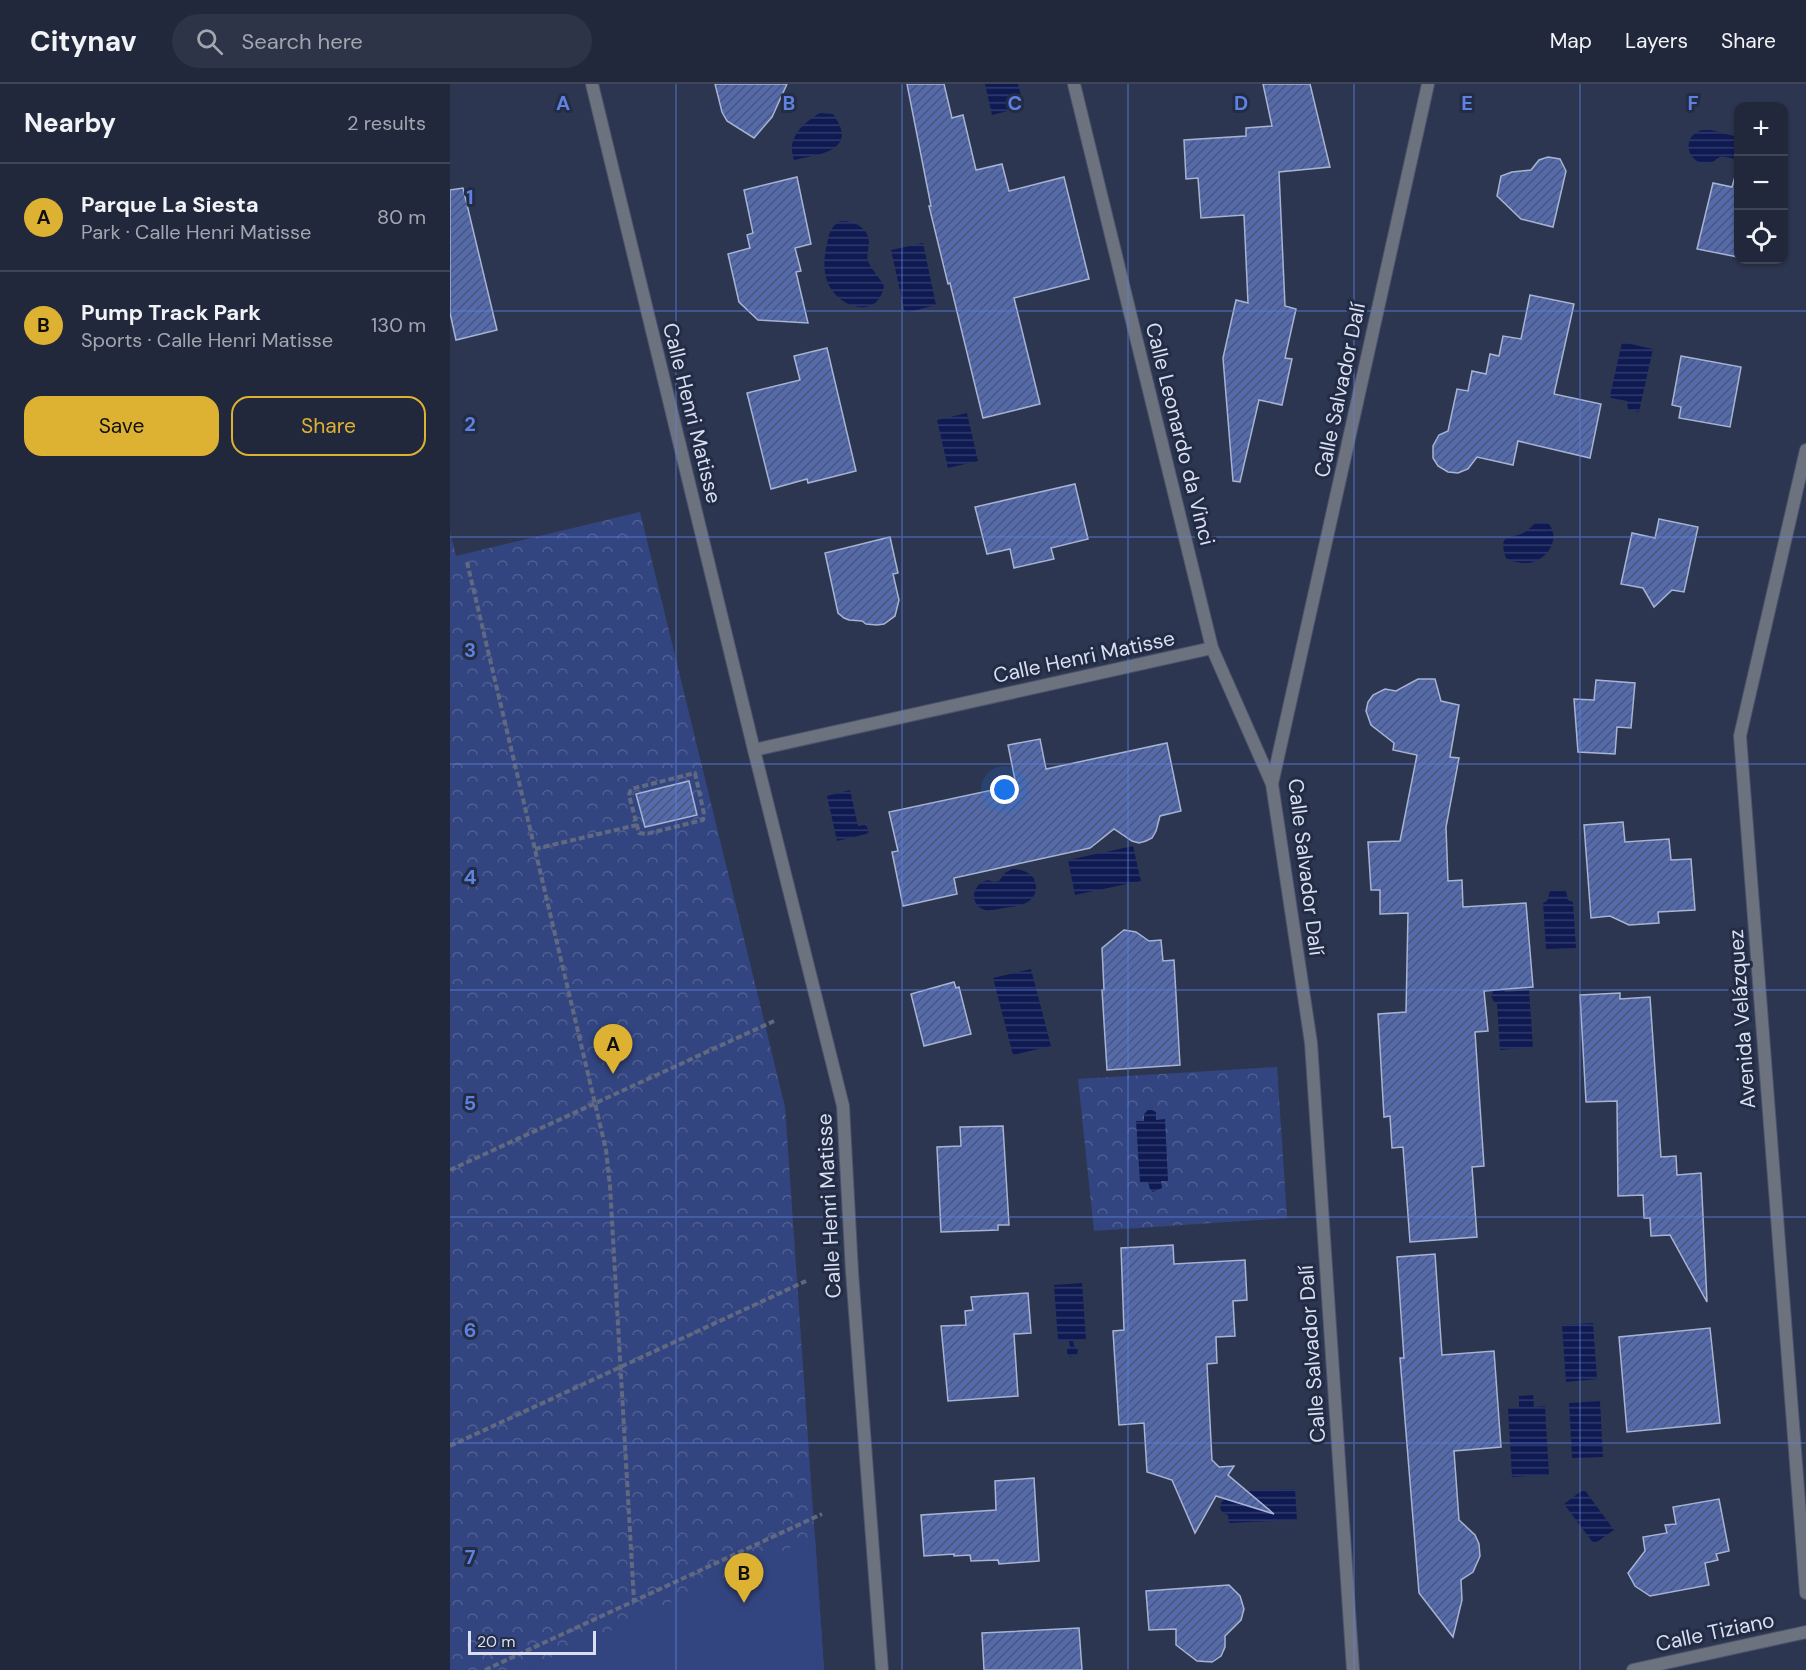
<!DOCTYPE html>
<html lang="en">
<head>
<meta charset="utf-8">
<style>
  body { margin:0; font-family:"DM Sans",sans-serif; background:#2e3447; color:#f1f3f6 }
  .controls { position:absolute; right:18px; top:18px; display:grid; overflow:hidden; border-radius:12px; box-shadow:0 2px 4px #0004 }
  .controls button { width:54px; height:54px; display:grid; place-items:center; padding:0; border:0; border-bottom:2px solid #3f4456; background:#22283c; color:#f1f3f6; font:30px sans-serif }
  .scale { position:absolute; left:18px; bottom:15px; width:128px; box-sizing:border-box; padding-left:6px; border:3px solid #d9dff0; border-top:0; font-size:16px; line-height:21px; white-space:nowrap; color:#d9dff0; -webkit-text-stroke:4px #232c45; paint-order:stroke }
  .you { position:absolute; left:555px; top:706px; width:21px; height:21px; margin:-15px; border:4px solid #fff; border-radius:50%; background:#1a73e8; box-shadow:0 0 0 9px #1a73e833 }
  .badge { display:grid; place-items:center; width:39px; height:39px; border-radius:50%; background:#ddb233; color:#111; font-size:20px; font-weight:700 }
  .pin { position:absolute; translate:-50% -50px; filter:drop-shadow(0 2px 3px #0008) }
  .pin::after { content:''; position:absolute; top:32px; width:21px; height:18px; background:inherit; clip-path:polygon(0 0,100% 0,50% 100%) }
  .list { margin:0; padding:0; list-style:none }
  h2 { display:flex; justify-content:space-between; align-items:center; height:78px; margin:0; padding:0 24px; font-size:26px }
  h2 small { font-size:20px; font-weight:400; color:#a2a6af }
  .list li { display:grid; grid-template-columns:39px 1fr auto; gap:18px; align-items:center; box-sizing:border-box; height:108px; padding:0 24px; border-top:2px solid #3f4456 }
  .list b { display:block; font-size:22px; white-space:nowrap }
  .list p { margin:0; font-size:20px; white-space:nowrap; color:#a2a6af }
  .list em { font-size:20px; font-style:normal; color:#a2a6af }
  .actions { display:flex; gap:12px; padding:18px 24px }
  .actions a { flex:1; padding:14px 0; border:2px solid #ddb233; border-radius:18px; text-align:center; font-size:21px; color:#ddb233 }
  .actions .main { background:#ddb233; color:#111 }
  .icon { flex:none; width:33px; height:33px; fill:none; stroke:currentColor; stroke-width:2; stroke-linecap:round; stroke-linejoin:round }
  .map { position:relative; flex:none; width:1356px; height:1586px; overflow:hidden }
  header { display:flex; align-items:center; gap:36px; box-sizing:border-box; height:84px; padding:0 30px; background:#22283c; border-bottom:2px solid #3f4456 }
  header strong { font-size:28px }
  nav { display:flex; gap:33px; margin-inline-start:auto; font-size:21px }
  .search { width:420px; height:54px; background:#2e3447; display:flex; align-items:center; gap:15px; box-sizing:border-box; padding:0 21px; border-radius:33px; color:#a2a6af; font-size:22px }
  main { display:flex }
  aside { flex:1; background:#22283c }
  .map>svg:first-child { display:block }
  .forest { fill:url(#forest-crowns) }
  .pitch { fill:#334580 }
  .water { fill:url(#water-rules) }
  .building { fill:url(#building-hatch); stroke:#a7b3d3; stroke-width:1.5 }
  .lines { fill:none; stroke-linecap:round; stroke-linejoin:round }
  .minor-casing { stroke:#4c546d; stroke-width:14 }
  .path { stroke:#616980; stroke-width:4; stroke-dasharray:6 3; stroke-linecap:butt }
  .minor { stroke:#6d727f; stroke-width:12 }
  .grid { fill:none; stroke:#5f81e0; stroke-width:1.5; stroke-opacity:0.55 }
  .labels { text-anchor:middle; stroke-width:6; stroke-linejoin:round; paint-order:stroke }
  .street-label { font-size:21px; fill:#d9dff0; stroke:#232c45 }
  .grid-label { font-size:20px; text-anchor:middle; font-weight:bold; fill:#5f81e0; stroke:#232c45; stroke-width:6; stroke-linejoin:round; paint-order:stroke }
</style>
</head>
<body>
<header>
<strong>Citynav</strong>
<div class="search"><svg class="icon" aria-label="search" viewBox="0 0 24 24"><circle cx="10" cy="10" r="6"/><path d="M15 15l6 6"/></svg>Search here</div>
<nav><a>Map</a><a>Layers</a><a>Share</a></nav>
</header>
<main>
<aside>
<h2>Nearby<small>2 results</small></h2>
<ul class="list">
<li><span class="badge">A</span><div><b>Parque La Siesta</b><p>Park · Calle Henri Matisse</p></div><em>80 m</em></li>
<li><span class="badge">B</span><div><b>Pump Track Park</b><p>Sports · Calle Henri Matisse</p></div><em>130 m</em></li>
</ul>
<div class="actions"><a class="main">Save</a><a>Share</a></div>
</aside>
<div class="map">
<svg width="1356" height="1586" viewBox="0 0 1356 1586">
  <defs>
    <pattern id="forest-crowns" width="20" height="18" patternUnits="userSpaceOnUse" patternTransform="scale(1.5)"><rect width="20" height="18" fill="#334580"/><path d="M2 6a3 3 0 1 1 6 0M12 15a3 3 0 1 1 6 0" fill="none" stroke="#505f92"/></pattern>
    <pattern id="water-rules" width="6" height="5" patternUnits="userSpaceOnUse" patternTransform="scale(1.5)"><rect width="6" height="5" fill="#0f1a53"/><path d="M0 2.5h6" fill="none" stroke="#313b6c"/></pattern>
    <pattern id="building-hatch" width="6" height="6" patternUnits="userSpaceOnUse" patternTransform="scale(1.5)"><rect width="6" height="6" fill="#546aaa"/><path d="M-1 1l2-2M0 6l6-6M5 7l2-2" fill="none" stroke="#4a5679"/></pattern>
  </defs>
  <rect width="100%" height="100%" fill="#2d3650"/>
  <!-- forest -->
  <g class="forest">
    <polygon points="190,428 335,1023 374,1586 0,1586 0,448 6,472"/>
    <polygon points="827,983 837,1134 644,1147 628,995"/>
  </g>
  <!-- pitch -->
  <polygon class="pitch" points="365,1452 374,1586 74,1586"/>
  <!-- water -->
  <g class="water">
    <polygon points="535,0 568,0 574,23 542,31"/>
    <path d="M 370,29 L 383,30 C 409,66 372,70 344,76 C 343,72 341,66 342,62 C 344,47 358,36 370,29 Z"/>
    <path d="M 1252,46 L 1261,46 L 1288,53 L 1288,76 C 1283,75 1275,72 1270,73 C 1267,74 1265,77 1262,78 C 1249,83 1236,72 1239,58 C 1241,51 1246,48 1252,46 Z"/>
    <path d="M 390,137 C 402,136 419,143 419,158 C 419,164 416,171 418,177 C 421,185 430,194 434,202 C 428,237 387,224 377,197 C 373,186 374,171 377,160 C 379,150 380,143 390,137 Z"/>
    <polygon points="473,159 486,221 455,229 441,166"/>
    <polygon points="1172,258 1203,265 1189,328 1178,326 1177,317 1161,314 1160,312"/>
    <polygon points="517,329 528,377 498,384 487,336"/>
    <path d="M 1087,438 L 1098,439 C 1113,456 1094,480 1075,479 C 1068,479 1061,477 1056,474 C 1047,448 1061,456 1075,448 C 1080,445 1082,441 1087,438 Z"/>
    <polygon points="400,706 408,742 415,741 417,743 419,748 416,750 387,757 377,712"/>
    <polygon points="683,762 691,797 625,811 618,776"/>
    <path d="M 562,785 C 573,785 585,789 586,802 C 586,821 568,822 554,824 C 548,825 541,827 535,826 C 518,821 522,799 538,796 L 543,798 L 549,797 L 555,789 Z"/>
    <polygon points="1100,807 1116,807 1118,816 1123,818 1126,864 1096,865 1093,819 1097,817"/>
    <polygon points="581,885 601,962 563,971 543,894"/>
    <polygon points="1050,904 1056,908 1079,906 1083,963 1050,966 1047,920 1044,918 1041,912 1044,906"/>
    <polygon points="698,1026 702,1026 706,1028 706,1036 715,1035 718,1097 711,1097 712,1104 703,1108 700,1105 698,1098 690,1098 686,1037 694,1037 694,1030"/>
    <polygon points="632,1199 636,1255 623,1256 624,1262 628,1266 627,1270 620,1273 617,1269 617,1265 620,1263 619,1257 608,1257 604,1201"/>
    <polygon points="1143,1239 1147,1295 1116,1298 1112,1241"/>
    <polygon points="1083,1311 1084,1323 1095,1322 1099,1391 1062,1393 1058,1324 1069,1324 1069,1312"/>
    <polygon points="1150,1317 1153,1373 1122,1374 1119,1319"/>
    <path d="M 845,1405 L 847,1436 L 779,1439 L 778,1431 C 768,1428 767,1418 778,1414 L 778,1407 Z"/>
    <polygon points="1134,1405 1164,1446 1144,1460 1114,1420"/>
  </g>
  <!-- building -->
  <g class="building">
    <polygon points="265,0 337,0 322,33 304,54 277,37 272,28"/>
    <polygon points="457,0 494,0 502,34 513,31 526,86 552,80 559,107 614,93 639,195 564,214 590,320 533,334 500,199 498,200 479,122 481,122"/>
    <polygon points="813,0 860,0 880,83 829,88 835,222 846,225 835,274 842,275 832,321 809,316 790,398 783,397 773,274 786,216 798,219 794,131 751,134 748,94 736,95 734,56 796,52 796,44 822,42"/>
    <polygon points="1098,73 1110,75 1116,87 1103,143 1071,135 1047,112 1051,92 1062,88 1081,86 1089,76"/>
    <polygon points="1286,89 1288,89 1288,173 1247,165 1263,99 1282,103"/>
    <polygon points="347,93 361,160 345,164 351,187 346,188 358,239 308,236 289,218 278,170 300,164 297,151 303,149 294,106"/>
    <polygon points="13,104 47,246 6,256 0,229 0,106"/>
    <polygon points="1080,211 1124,220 1104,310 1151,320 1140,374 1068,357 1063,381 1027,373 1018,385 1008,389 998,388 988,382 983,374 983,362 989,351 998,347 1007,305 1018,307 1022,287 1036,290 1040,270 1049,272 1053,252 1071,255"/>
    <polygon points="377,264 406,387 358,399 357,395 321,405 297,309 350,296 344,272"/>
    <polygon points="1231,272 1291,283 1280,343 1229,334 1231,323 1222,321"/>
    <polygon points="625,400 638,455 601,464 604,475 564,484 560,465 537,470 525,423"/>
    <polygon points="1209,435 1248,443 1234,508 1222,506 1204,523 1193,504 1171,500 1182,449 1205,454"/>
    <polygon points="440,453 448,489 443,490 449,516 445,532 434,540 427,541 416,540 412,537 399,536 394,534 388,529 375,469"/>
    <polygon points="968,595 985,595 991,617 1009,621 1000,673 1009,674 996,743 998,797 1012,796 1013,823 1076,819 1083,903 1034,907 1038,947 1025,948 1034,1082 1022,1083 1027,1153 960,1158 953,1063 942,1064 940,1032 934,1033 928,930 956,928 958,829 930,830 930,806 921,806 918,758 950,757 967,671 943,666 944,659 921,641 916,627 918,618 923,611 935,605 946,607"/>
    <polygon points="1146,596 1185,599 1181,644 1167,643 1165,670 1128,668 1124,615 1144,616"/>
    <polygon points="590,655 596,685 717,659 731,727 710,732 706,747 702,754 696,757 689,759 682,757 664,745 640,764 504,794 507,810 453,822 442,768 448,767 439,728 566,701 558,661"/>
    <polygon points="239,697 247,731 195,743 186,710"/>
    <polygon points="1173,738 1175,758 1219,755 1221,776 1241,775 1245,826 1208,828 1209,839 1179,841 1160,832 1141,834 1134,741"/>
    <polygon points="674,846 686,848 699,857 711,856 713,877 724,876 730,981 657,986 652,906 654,906 652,864"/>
    <polygon points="504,898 506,904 509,903 521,950 474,962 461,910"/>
    <polygon points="1170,909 1170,915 1200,913 1211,1073 1226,1072 1227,1091 1251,1089 1257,1218 1220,1151 1201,1152 1200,1134 1194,1134 1193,1111 1168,1112 1167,1017 1136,1018 1130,911"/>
    <polygon points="553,1042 559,1141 548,1141 548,1146 491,1148 487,1063 511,1062 510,1043"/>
    <polygon points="723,1161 724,1180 795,1176 797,1216 783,1217 785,1252 766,1253 767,1279 757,1280 762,1376 769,1383 784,1382 778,1391 824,1430 766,1412 745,1449 722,1396 697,1388 694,1339 669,1341 663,1247 674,1246 671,1164"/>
    <polygon points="985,1170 992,1271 1044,1267 1051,1363 1004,1367 1009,1436 1025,1451 1029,1460 1030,1472 1023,1488 1011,1496 1012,1516 1003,1553 969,1509 950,1274 954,1274 947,1173"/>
    <polygon points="578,1209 581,1249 564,1250 568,1312 498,1317 491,1242 516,1241 515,1227 523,1226 521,1213"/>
    <polygon points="1260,1244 1270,1339 1177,1348 1169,1253"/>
    <polygon points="584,1394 589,1477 549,1480 548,1476 521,1477 520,1471 504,1472 504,1470 474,1472 471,1431 546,1426 545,1397"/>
    <polygon points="1269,1415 1279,1467 1266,1470 1268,1476 1255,1479 1259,1501 1200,1512 1185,1502 1178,1489 1195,1467 1193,1453 1217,1449 1215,1441 1226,1440 1223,1423"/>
    <polygon points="779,1501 790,1512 794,1525 791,1536 775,1552 775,1563 771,1572 762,1578 747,1577 726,1561 726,1545 699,1546 696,1507"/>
    <polygon points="629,1544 632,1586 534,1586 532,1549"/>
  </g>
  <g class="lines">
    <defs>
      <g id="minor">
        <polyline points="142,0 304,666 393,1022 402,1188 432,1586"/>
        <polyline points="624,0 762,564 822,700"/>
        <polyline points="1356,366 1290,652 1356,1509"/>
        <polyline points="304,666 762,564"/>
        <polyline points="903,1586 861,959 822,700 978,0"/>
        <polyline points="1183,1586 1356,1548"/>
      </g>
    </defs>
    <!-- minor casing -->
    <use href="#minor" class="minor-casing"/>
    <!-- path -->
    <g class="path">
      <polyline points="17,478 156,1066 160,1102 184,1517"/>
      <polygon points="245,689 254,730 253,736 196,750 189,749 179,711 181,705"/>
      <polyline points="85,765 187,741"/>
      <polyline points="0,1086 324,937"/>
      <polyline points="0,1362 356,1197"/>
      <polyline points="35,1586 372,1430"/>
    </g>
    <!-- minor -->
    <use href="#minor" class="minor"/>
  </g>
  <!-- grid -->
  <path class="grid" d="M 226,0 L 226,1586M 452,0 L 452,1586M 678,0 L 678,1586M 904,0 L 904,1586M 1130,0 L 1130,1586M 0,227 L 1356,227M 0,453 L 1356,453M 0,680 L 1356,680M 0,906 L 1356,906M 0,1133 L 1356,1133M 0,1359 L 1356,1359"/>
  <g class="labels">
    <!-- street labels -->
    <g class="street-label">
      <text transform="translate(890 306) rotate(-78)" y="7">Calle Salvador Dalí</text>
      <text transform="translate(242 329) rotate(76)" y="7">Calle Henri Matisse</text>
      <text transform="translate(730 350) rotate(76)" y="7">Calle Leonardo da Vinci</text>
      <text transform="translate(634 573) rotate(-12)" y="7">Calle Henri Matisse</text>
      <text transform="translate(856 783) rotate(83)" y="7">Calle Salvador Dalí</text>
      <text transform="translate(1292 935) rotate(-94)" y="7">Avenida Velázquez</text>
      <text transform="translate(379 1122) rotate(-93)" y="7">Calle Henri Matisse</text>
      <text transform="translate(862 1270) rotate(-94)" y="7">Calle Salvador Dalí</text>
      <text transform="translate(1265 1548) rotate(-12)" y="7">Calle Tiziano</text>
    </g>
  </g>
  <g class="grid-label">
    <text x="113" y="26">A</text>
    <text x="339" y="26">B</text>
    <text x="565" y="26">C</text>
    <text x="791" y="26">D</text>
    <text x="1017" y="26">E</text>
    <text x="1243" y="26">F</text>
    <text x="20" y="120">1</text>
    <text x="20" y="347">2</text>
    <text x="20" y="573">3</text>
    <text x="20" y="800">4</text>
    <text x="20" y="1026">5</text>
    <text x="20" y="1253">6</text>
    <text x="20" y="1480">7</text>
  </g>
</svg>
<div class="controls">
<button>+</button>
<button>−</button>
<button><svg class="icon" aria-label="locate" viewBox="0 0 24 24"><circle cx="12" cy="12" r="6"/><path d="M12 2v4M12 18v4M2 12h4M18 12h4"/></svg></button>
</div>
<div class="scale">20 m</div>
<div class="you"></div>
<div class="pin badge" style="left:163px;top:990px">A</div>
<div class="pin badge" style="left:294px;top:1519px">B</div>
</div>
</main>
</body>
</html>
